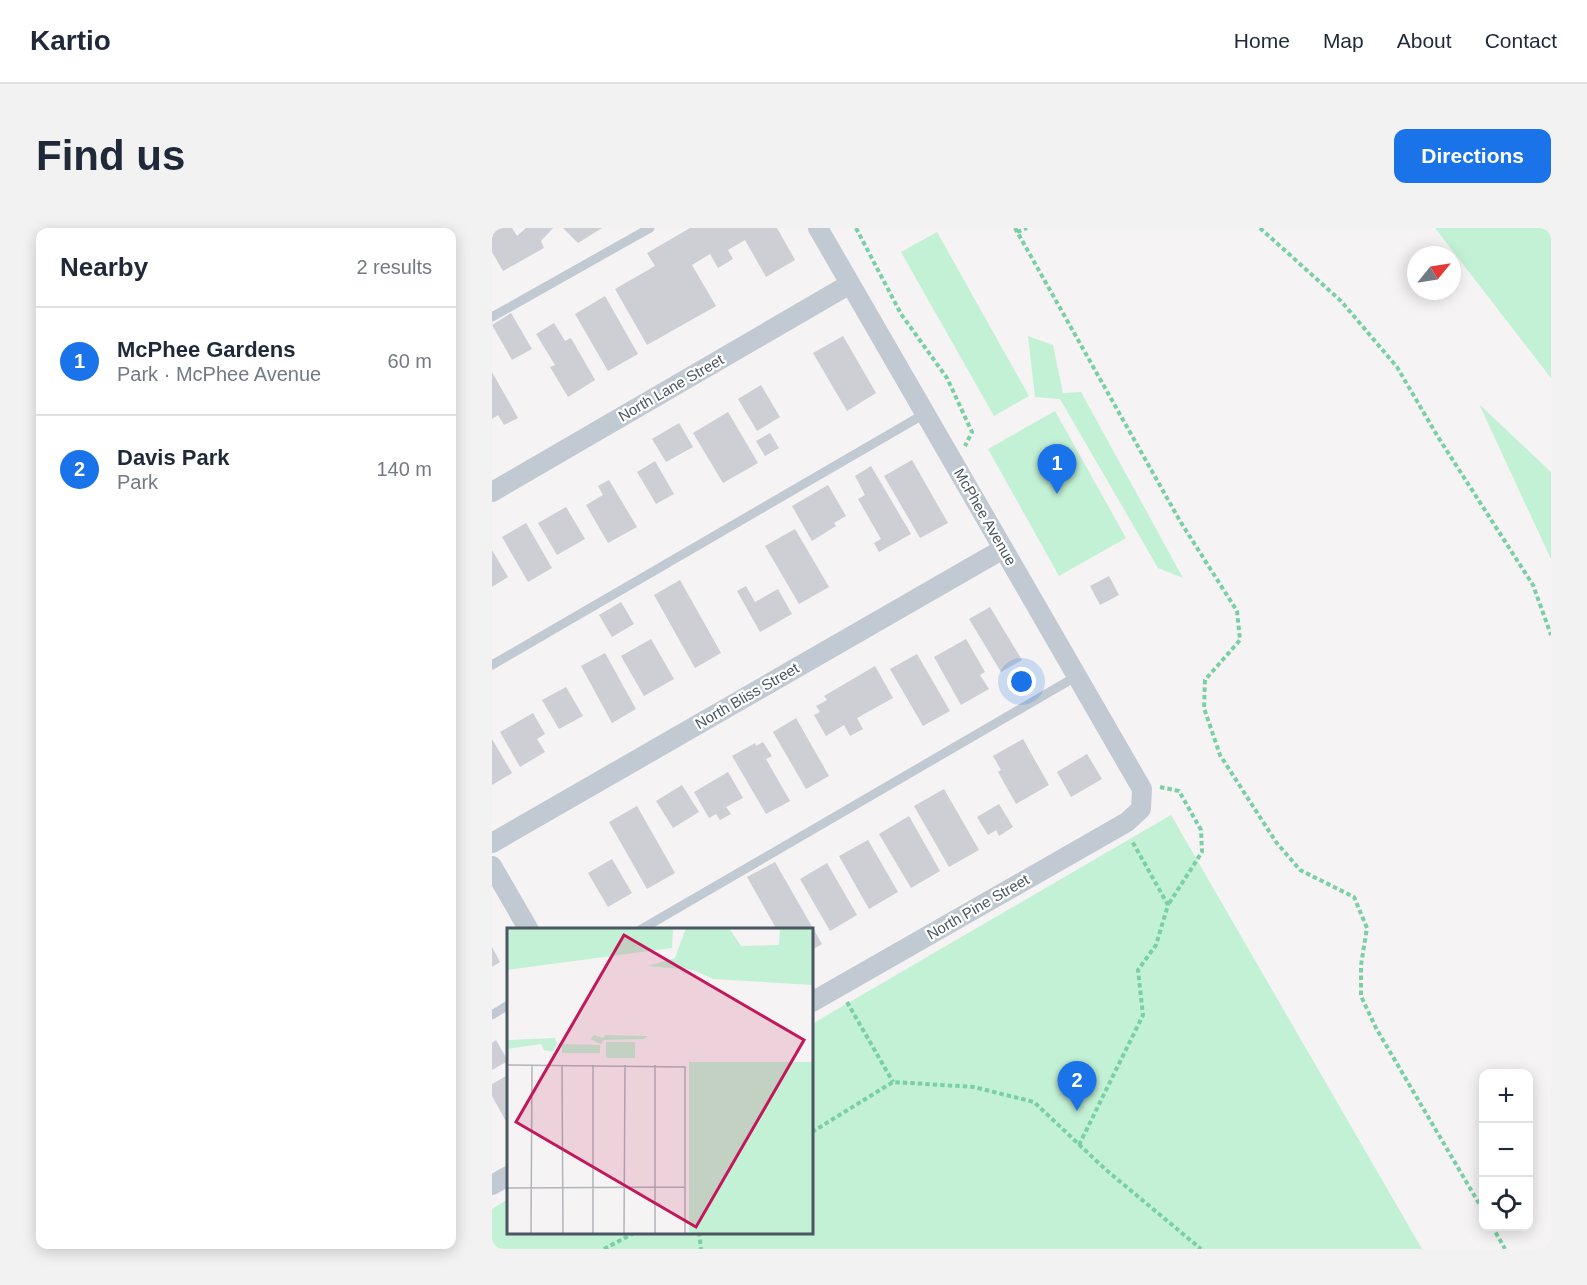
<!DOCTYPE html>
<html lang="en">
<head>
<meta charset="utf-8">
<style>
  body { margin:0; font-family:Helvetica,sans-serif; background:#f2f2f3; color:#1f2937 }
  .controls { position:absolute; right:18px; bottom:18px; display:grid; overflow:hidden; border-radius:12px; box-shadow:0 3px 15px #0003 }
  .controls button { width:54px; height:54px; display:grid; place-items:center; padding:0; border:0; border-bottom:2px solid #e0e1e3; background:#fff; color:#1f2937; font:30px sans-serif }
  .compass { position:absolute; left:915px; top:18px; width:54px; height:54px; border-radius:50%; background:#fff; box-shadow:0 3px 15px #0003; rotate:60deg }
  .you { position:absolute; left:530px; top:454px; width:21px; height:21px; margin:-15px; border:4px solid #fff; border-radius:50%; background:#1a73e8; box-shadow:0 0 0 9px #1a73e833 }
  .badge { display:grid; place-items:center; width:39px; height:39px; border-radius:50%; background:#1a73e8; color:#fff; font-size:20px; font-weight:700 }
  .pin { position:absolute; translate:-50% -50px; filter:drop-shadow(0 2px 3px #0008) }
  .pin::after { content:''; position:absolute; top:32px; width:21px; height:18px; background:inherit; clip-path:polygon(0 0,100% 0,50% 100%) }
  .list { margin:0; padding:0; list-style:none }
  h2 { display:flex; justify-content:space-between; align-items:center; height:78px; margin:0; padding:0 24px; font-size:26px }
  h2 small { font-size:20px; font-weight:400; color:#747a83 }
  .list li { display:grid; grid-template-columns:39px 1fr auto; gap:18px; align-items:center; box-sizing:border-box; height:108px; padding:0 24px; border-top:2px solid #e0e1e3 }
  .list b { display:block; font-size:22px; white-space:nowrap }
  .list p { margin:0; font-size:20px; white-space:nowrap; color:#747a83 }
  .list em { font-size:20px; font-style:normal; color:#747a83 }
  .icon { flex:none; width:33px; height:33px; fill:none; stroke:currentColor; stroke-width:2; stroke-linecap:round; stroke-linejoin:round }
  .map { position:relative; flex:none; width:1059px; height:1021px; overflow:hidden; border-radius:12px }
  header { display:flex; align-items:center; gap:36px; box-sizing:border-box; height:84px; padding:0 30px; background:#fff; border-bottom:2px solid #e0e1e3 }
  header strong { font-size:28px }
  nav { display:flex; gap:33px; margin-inline-start:auto; font-size:21px }
  .intro { display:flex; align-items:center; justify-content:space-between; box-sizing:border-box; height:144px; padding:0 36px }
  h1 { margin:0; font-size:42px }
  .button { padding:15px 27px; border-radius:12px; background:#1a73e8; color:#fff; font-size:21px; font-weight:700 }
  main { display:flex; gap:36px; padding:0 36px }
  aside { flex:1; background:#fff; border-radius:12px; box-shadow:0 3px 15px #0003 }
  .map>svg:first-child { display:block }
  .green { fill:#c3f1d5 }
  .building { fill:#cdcfd5 }
  .lines { fill:none; stroke-linecap:round; stroke-linejoin:round }
  .path { stroke:#7ad0a6; stroke-width:4; stroke-dasharray:4.5 3; stroke-linecap:butt }
  .service { stroke:#c1cad2; stroke-width:9 }
  .minor { stroke:#c1cad2; stroke-width:20 }
  .labels { text-anchor:middle; stroke-width:4.5; stroke-linejoin:round; paint-order:stroke }
  .street-label { font-size:15px; fill:#4a5661; stroke:#fff }
  .inset-road { fill:none; stroke:#b1b4b9; stroke-width:1.5 }
  .view { fill:#c2185b; fill-opacity:0.15; stroke:#c2185b; stroke-width:3 }
  .inset-edge { fill:none; stroke:#4a5661; stroke-width:3 }
</style>
</head>
<body>
<header>
<strong>Kartio</strong>
<nav><a>Home</a><a>Map</a><a>About</a><a>Contact</a></nav>
</header>
<div class="intro"><h1>Find us</h1><a class="button">Directions</a></div>
<main>
<aside>
<h2>Nearby<small>2 results</small></h2>
<ul class="list">
<li><span class="badge">1</span><div><b>McPhee Gardens</b><p>Park · McPhee Avenue</p></div><em>60 m</em></li>
<li><span class="badge">2</span><div><b>Davis Park</b><p>Park</p></div><em>140 m</em></li>
</ul>
</aside>
<div class="map">
<svg width="1059" height="1021" viewBox="0 0 1059 1021">
  <rect width="100%" height="100%" fill="#f5f3f3"/>
  <!-- green -->
  <g class="green">
    <polygon points="943,0 1059,0 1059,150"/>
    <polygon points="445,4 537,168 502,188 409,24"/>
    <polygon points="536,108 561,117 571,165 589,164 691,350 666,340 568,171 543,169"/>
    <polygon points="987,176 1059,244 1059,331"/>
    <polygon points="563,183 634,310 567,348 496,221"/>
    <polygon points="679,587 930,1021 0,1021 0,981 16,971 16,1004 320,1004 320,796"/>
  </g>
  <!-- building -->
  <g class="building">
    <polygon points="0,0 20,0 25,8 34,0 61,0 49,13 52,20 11,43 0,24"/>
    <polygon points="71,0 110,0 86,15"/>
    <polygon points="198,0 285,0 303,32 274,49 253,12 236,22 241,31 226,40 218,26 200,37 224,78 155,117 123,61 163,38 155,25"/>
    <polygon points="113,68 146,126 116,143 83,86"/>
    <polygon points="19,85 40,121 20,132 0,97"/>
    <polygon points="62,95 73,113 79,110 103,152 76,169 58,139 63,137 44,106"/>
    <polygon points="351,108 384,165 355,183 321,125"/>
    <polygon points="0,144 26,190 12,197 6,187 0,191"/>
    <polygon points="269,157 288,189 265,203 246,171"/>
    <polygon points="236,184 266,235 231,255 201,205"/>
    <polygon points="187,195 201,219 174,234 160,211"/>
    <polygon points="278,205 287,220 273,228 264,213"/>
    <polygon points="420,232 456,295 428,310 392,248"/>
    <polygon points="163,233 182,266 164,276 145,244"/>
    <polygon points="379,238 419,306 387,324 382,315 389,311 366,271 373,267 363,248"/>
    <polygon points="117,252 145,299 116,315 94,277 111,267 106,258"/>
    <polygon points="336,257 354,288 342,295 344,298 320,313 300,278"/>
    <polygon points="74,279 93,311 65,327 46,295"/>
    <polygon points="34,295 60,340 36,354 10,309"/>
    <polygon points="303,301 337,359 307,376 273,318"/>
    <polygon points="0,322 16,349 0,359"/>
    <polygon points="617,348 627,367 608,377 598,358"/>
    <polygon points="188,352 229,425 203,440 162,367"/>
    <polygon points="254,358 263,374 286,361 300,386 268,404 245,363"/>
    <polygon points="129,374 142,396 120,409 107,387"/>
    <polygon points="498,379 530,432 509,444 477,391"/>
    <polygon points="159,411 182,451 152,468 129,428"/>
    <polygon points="474,411 493,444 488,447 497,461 469,477 442,429"/>
    <polygon points="113,425 144,481 120,495 89,438"/>
    <polygon points="425,426 458,483 431,498 398,441"/>
    <polygon points="383,438 401,470 365,490 371,501 358,508 352,497 334,508 322,487 328,484 324,478 335,472 332,468"/>
    <polygon points="74,459 91,488 67,501 50,472"/>
    <polygon points="41,485 53,506 45,511 53,524 28,539 8,504"/>
    <polygon points="304,490 337,548 314,561 281,504"/>
    <polygon points="0,511 20,545 0,557"/>
    <polygon points="531,511 557,557 524,576 506,544 509,542 501,528"/>
    <polygon points="271,514 280,528 274,531 298,573 274,586 240,528 263,515 264,518"/>
    <polygon points="595,526 610,551 579,569 565,544"/>
    <polygon points="236,544 251,570 234,579 239,586 228,592 224,586 217,590 202,564"/>
    <polygon points="190,557 207,584 181,600 164,573"/>
    <polygon points="452,561 487,622 457,639 422,578"/>
    <polygon points="507,576 521,599 507,608 504,602 496,607 485,589"/>
    <polygon points="145,578 183,645 155,661 117,594"/>
    <polygon points="417,588 448,643 419,660 387,606"/>
    <polygon points="376,612 406,664 377,681 347,628"/>
    <polygon points="120,631 140,665 116,679 96,645"/>
    <polygon points="283,634 330,716 320,722 320,702 285,702 255,649"/>
    <polygon points="335,635 365,687 338,703 308,651"/>
    <polygon points="0,719 8,734 0,739"/>
    <polygon points="4,812 16,833 0,842 0,815"/>
    <polygon points="16,847 16,897 0,868 0,856"/>
  </g>
  <g class="lines">
    <!-- path -->
    <g class="path">
      <polyline points="364,0 409,86 455,150 480,204 473,218"/>
      <polyline points="523,0 688,293 745,383 748,412 713,452 712,480 728,527 784,614 808,642 862,669 875,700 869,737 869,768 884,800 992,984"/>
      <polyline points="768,0 849,73 905,139 946,209 1041,357 1059,407"/>
      <polyline points="525,4 535,0"/>
      <polyline points="668,559 687,563 709,602 710,624 676,677"/>
      <polyline points="355,774 401,854"/>
      <polyline points="320,904 401,854 482,859 542,874 613,941 709,1021"/>
      <polyline points="587,917 651,787 646,742 664,717 676,677 640,613"/>
      <polyline points="1000,998 1013,1021"/>
      <polyline points="207,1004 209,1021"/>
      <polyline points="112,1021 144,1004"/>
    </g>
    <!-- service -->
    <g class="service">
      <polyline points="0,89 158,0"/>
      <polyline points="0,437 434,185"/>
      <polyline points="148,702 585,448"/>
      <polyline points="0,787 16,777"/>
    </g>
    <!-- minor -->
    <g class="minor">
      <polyline points="0,264 358,56"/>
      <polyline points="0,615 511,321"/>
      <polyline points="0,638 37,702"/>
      <polyline points="320,774 635,594 649,581 650,561 326,0"/>
      <polyline points="0,957 16,948"/>
    </g>
  </g>
  <g class="labels">
    <!-- street labels -->
    <g class="street-label">
      <text transform="translate(179 160) rotate(-30)" y="5">North Lane Street</text>
      <text transform="translate(493 289) rotate(60)" y="5">McPhee Avenue</text>
      <text transform="translate(255 468) rotate(-30)" y="5">North Bliss Street</text>
      <text transform="translate(486 679) rotate(-30)" y="5">North Pine Street</text>
    </g>
  </g>
  <!-- overview -->
  <g transform="translate(15 700)">
    <rect width="306" height="306" fill="#f5f3f3"/>
    <path d="M 0,0 L 166,0 L 165,20 L 0,42 ZM 179,0 L 222,0 L 234,18 L 272,17 L 273,0 L 306,0 L 306,57 L 206,51 L 186,42 L 141,38 L 168,30 ZM 87,107 L 96,110 L 98,107 L 141,108 L 137,111 L 97,112 L 94,116 L 83,111 ZM 48,110 L 50,116 L 46,124 L 37,122 L 34,116 L 0,121 L 0,112 ZM 99,114 L 128,114 L 128,130 L 99,130 ZM 55,116 L 93,117 L 93,125 L 55,125 ZM 182,134 L 306,134 L 306,306 L 182,306 Z" fill="#c3f1d5"/>
    <path class="inset-road" d="M 0,137 L 178,139 L 178,306M 55,137 L 56,306M 86,137 L 86,306M 0,260 L 178,259M 24,306 L 25,137M 117,306 L 118,137M 148,306 L 148,137"/>
    <path class="view" d="M 117,7 L 297,112 L 189,299 L 9,194 Z"/>
    <rect width="306" height="306" class="inset-edge"/>
  </g>
</svg>
<div class="controls">
<button>+</button>
<button>−</button>
<button><svg class="icon" aria-label="locate" viewBox="0 0 24 24"><circle cx="12" cy="12" r="6"/><path d="M12 2v4M12 18v4M2 12h4M18 12h4"/></svg></button>
</div>
<svg class="compass" viewBox="-18 -18 36 36"><path d="M0-13l5 13h-10z" fill="#e53935"/><path d="M0 13l5-13h-10z" fill="#747a83"/></svg>
<div class="you"></div>
<div class="pin badge" style="left:565px;top:266px">1</div>
<div class="pin badge" style="left:585px;top:883px">2</div>
</div>
</main>
</body>
</html>
